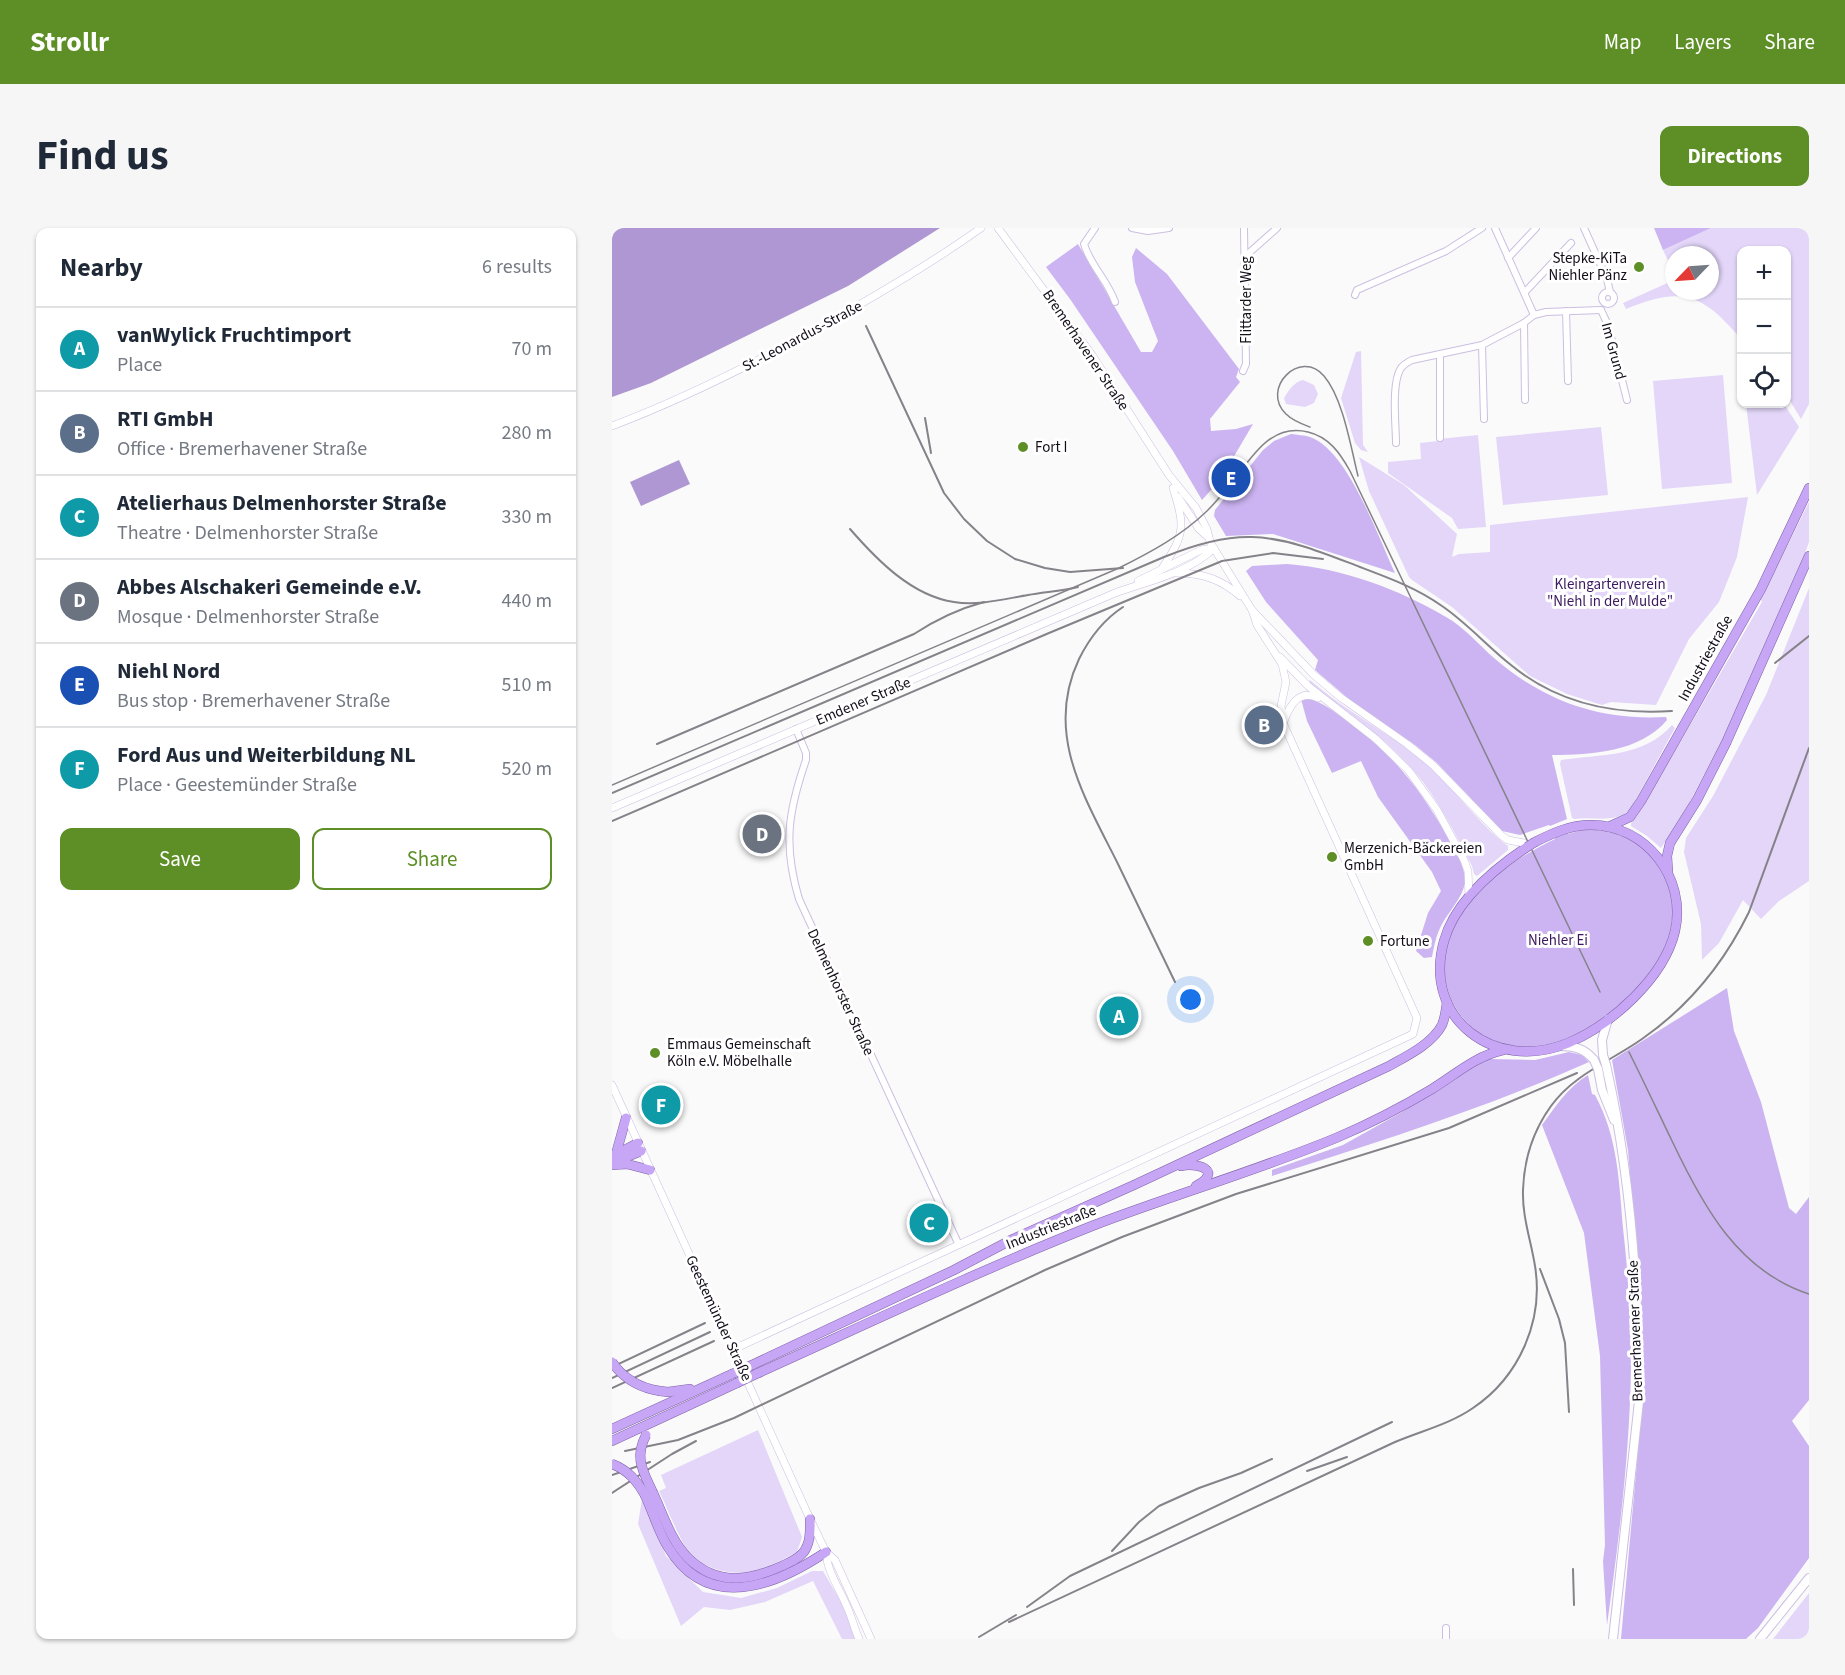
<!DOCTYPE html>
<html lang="en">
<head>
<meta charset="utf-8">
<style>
  body { margin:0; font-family:"Source Sans 3",sans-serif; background:#f6f6f7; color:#1f2937 }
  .controls { position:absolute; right:18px; top:18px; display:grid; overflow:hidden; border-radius:12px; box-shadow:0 2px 4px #0004 }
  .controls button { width:54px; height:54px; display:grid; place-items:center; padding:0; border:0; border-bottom:2px solid #e0e1e3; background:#fff; color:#1f2937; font:30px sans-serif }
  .compass { position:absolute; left:1053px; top:18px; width:54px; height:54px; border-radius:50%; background:#fff; box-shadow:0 2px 4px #0004; rotate:245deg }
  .you { position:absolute; left:579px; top:772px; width:21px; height:21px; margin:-15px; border:4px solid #fff; border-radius:50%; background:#1a73e8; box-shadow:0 0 0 9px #1a73e833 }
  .badge { display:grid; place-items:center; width:39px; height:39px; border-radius:50%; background:#5d8f26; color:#fff; font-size:20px; font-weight:700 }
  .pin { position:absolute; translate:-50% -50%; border:3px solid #fff; box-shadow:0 2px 6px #0006 }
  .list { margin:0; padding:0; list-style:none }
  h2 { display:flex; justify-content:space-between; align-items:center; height:78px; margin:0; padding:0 24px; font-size:26px }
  h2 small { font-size:20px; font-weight:400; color:#747a83 }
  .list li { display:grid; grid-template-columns:39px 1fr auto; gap:18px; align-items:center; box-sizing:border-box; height:84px; padding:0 24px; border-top:2px solid #e0e1e3 }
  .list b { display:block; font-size:22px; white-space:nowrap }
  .list p { margin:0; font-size:20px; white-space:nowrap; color:#747a83 }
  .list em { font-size:20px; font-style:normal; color:#747a83 }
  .actions { display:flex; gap:12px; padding:18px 24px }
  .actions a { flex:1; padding:14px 0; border:2px solid #5d8f26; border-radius:12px; text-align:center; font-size:21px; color:#5d8f26 }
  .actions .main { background:#5d8f26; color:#fff }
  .icon { flex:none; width:33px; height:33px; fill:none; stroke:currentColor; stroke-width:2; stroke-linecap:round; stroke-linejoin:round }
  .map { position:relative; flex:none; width:1197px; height:1411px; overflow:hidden; border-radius:12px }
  header { display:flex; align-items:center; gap:36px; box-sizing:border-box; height:84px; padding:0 30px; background:#5d8f26; color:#fff }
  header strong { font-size:28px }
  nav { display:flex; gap:33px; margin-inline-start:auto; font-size:21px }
  .intro { display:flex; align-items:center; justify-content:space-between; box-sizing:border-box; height:144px; padding:0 36px }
  h1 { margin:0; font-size:42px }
  .button { padding:15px 27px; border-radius:12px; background:#5d8f26; color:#fff; font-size:21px; font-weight:700 }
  main { display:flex; gap:36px; padding:0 36px }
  aside { flex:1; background:#fff; border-radius:12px; box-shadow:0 2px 4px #0004 }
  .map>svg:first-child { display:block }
  .green { fill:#e3d6f9 }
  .forest { fill:#cbb4f1 }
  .water { fill:#ae97d2 }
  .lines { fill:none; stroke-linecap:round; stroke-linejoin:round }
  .minor-casing { stroke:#cbbfe1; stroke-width:8 }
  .tertiary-casing { stroke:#cbbfe1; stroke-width:8 }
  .secondary-casing { stroke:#cbbfe1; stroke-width:10 }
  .trunk-casing { stroke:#7f62a7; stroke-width:10 }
  .minor { stroke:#fff; stroke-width:6 }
  .tertiary { stroke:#fff; stroke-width:7 }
  .secondary { stroke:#fff; stroke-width:8 }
  .trunk { stroke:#c7a6f6; stroke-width:9 }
  .tram { stroke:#858289; stroke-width:1.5 }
  .rail { stroke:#858289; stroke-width:2 }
  .secondary-bridge-casing { stroke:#cbbfe1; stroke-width:10; stroke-linecap:butt }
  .trunk-bridge-casing { stroke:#7f62a7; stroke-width:10; stroke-linecap:butt }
  .secondary-bridge { stroke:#fff; stroke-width:8 }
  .trunk-bridge { stroke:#c7a6f6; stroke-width:9 }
  .poi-dot { fill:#5d8f26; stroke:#fff; stroke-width:2 }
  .labels { text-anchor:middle; stroke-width:6; stroke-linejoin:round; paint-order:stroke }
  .poi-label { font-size:15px; fill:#130e1a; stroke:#fff; text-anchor:start }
  .street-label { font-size:15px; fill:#130e1a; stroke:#fff }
  .park-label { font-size:15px; fill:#3c1a5f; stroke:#fff }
</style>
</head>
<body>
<header>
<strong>Strollr</strong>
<nav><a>Map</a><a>Layers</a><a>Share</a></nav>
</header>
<div class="intro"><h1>Find us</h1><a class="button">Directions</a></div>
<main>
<aside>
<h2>Nearby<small>6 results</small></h2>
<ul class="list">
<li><span class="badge" style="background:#0f9aa8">A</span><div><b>vanWylick Fruchtimport</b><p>Place</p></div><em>70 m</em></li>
<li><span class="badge" style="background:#5c6f8a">B</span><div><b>RTI GmbH</b><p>Office · Bremerhavener Straße</p></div><em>280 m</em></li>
<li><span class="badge" style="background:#0f9aa8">C</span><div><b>Atelierhaus Delmenhorster Straße</b><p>Theatre · Delmenhorster Straße</p></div><em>330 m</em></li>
<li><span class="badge" style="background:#6b7280">D</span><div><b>Abbes Alschakeri Gemeinde e.V.</b><p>Mosque · Delmenhorster Straße</p></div><em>440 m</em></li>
<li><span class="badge" style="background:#1a4fb4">E</span><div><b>Niehl Nord</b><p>Bus stop · Bremerhavener Straße</p></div><em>510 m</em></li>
<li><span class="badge" style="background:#0f9aa8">F</span><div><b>Ford Aus und Weiterbildung NL</b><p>Place · Geestemünder Straße</p></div><em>520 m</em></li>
</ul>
<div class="actions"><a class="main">Save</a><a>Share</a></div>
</aside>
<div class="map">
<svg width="1197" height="1411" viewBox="0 0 1197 1411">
  <rect width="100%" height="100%" fill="#fafafa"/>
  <!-- green -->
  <g class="green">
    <path d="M 1099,0 L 1197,0 L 1197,176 L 1189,191 L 1175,168 L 1174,22 L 1130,22 L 1129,111 C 1090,65 1070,58 1014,81 L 1011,75 L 1062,52 L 1062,63 L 1098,63 L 1098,27 L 1062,27 L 1062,45 L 1051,22 Z"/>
    <polygon points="749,123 751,217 756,224 749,222 743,215 729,170 744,124"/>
    <polygon points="1111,147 1120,255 1050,261 1041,153"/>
    <path d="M 691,152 L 702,157 L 706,166 L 702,175 L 693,179 L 674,176 L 672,170 C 677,162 682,154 691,152 Z"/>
    <polygon points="1134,176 1172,176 1187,199 1145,267"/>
    <polygon points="989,199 996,267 891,277 884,209"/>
    <polygon points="866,207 874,299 846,301 840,290 776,245 776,234 809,231 808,215 826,213 827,211"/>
    <polygon points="747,229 792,257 845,306 840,329 847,326 878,324 878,297 1136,269 1125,329 1107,374 1077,411 1044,477 999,474 990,477 955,466 918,448 840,379 800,352 797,349 757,263"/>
    <polygon points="1197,274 1197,314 1192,328 1112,509 1072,585 1049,620 1035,608 1019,598 1019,595 1025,588 1150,374 1149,371"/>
    <polygon points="1197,360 1197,653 1167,673 1149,691 1131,672 1107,715 1090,732 1089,696 1072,624 1074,610 1101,568 1154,467"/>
    <path d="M 698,452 C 732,482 772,502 807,530 C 840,556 863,593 896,618 L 896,622 L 865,648 L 862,646 L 860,638 C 843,605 826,571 802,543 C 774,511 740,487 706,462 L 697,454 Z"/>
    <path d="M 1060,497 L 1063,500 L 1018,582 C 1002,596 982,588 962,591 L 960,590 L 948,536 L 949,532 C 988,526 1031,530 1060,497 Z"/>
    <path d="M 146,1202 L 190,1309 L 185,1324 C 173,1330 160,1338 147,1342 C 124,1349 94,1343 78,1325 C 69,1316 54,1277 47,1263 L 54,1260 L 49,1247 Z"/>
    <polygon points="30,1271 54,1328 91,1364 129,1370 165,1360 200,1343 211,1343 232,1379 244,1411 230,1411 201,1353 153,1374 118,1382 92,1379 69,1398 26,1296"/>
    <polygon points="1197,1365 1197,1408 1195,1411 1161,1411"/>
  </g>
  <!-- forest -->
  <g class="forest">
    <polygon points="1042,0 1099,0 1051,22"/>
    <polygon points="466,16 529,124 540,124 546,113 523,54 520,29 524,20 555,46 627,141 624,149 628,154 598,191 599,203 624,201 641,196 608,252 590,272 561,223 458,71 434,39"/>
    <path d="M 679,206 C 685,207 692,207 698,209 C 736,222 766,309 783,345 L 661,306 L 614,308 L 602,288 L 603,282 L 651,222 L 662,213 Z"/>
    <path d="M 675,336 C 730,340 786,361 834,389 C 852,399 866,416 882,430 C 932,473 987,493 1054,489 L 1055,492 C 1028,524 979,527 940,527 L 955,591 L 938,598 L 937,597 L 908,607 L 890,603 L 825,535 L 803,517 L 738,472 L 703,442 L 706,432 L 654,374 L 634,343 L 640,338 Z"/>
    <path d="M 695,470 C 711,474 724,485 738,495 C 783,529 807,559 835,608 C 842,621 854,639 853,654 C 851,670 836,684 829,698 C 824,708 822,718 820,729 L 812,730 L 804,723 L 816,685 L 829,663 L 820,644 L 766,569 L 749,533 L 720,545 L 695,493 L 689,471 Z"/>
    <path d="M 974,601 C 1004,603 1026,610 1045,636 C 1098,711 1003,800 933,818 C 923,821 911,820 901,820 L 901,818 C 897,817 892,817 888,816 C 870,813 849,791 841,775 C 806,701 883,639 943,611 L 943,609 L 955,604 L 956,606 Z"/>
    <polygon points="1115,760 1122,803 1149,874 1177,980 1184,986 1197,969 1197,1172 1180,1193 1197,1218 1197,1330 1146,1400 1134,1411 1009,1411 1028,1201 1031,1112 1016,922 1000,832"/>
    <path d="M 957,824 L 970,827 L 977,834 C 874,880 767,914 660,948 L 660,942 L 731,917 L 790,884 L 865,836 L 878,831 L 923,832 Z"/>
    <path d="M 976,847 L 980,866 L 983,867 C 1006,909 1007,954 1011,1000 C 1016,1046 1020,1092 1019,1137 C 1018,1224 1007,1311 995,1397 L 991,1333 L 993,1317 L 988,1128 L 972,1005 L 930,897 C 944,878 955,860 976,847 Z"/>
  </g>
  <!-- water -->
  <g class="water">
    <polygon points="0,0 328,0 236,58 39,155 0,169"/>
    <polygon points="67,232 78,256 29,278 18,254"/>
  </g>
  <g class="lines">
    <defs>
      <g id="minor">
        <path d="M 483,0 L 472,16 C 478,37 496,53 503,74"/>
        <polyline points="520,0 536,3 557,0"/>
        <polyline points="883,0 922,87"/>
        <polyline points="972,0 995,51 998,64"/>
        <polyline points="896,30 924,0"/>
        <polyline points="634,31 638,24 665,0"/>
        <circle cx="996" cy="70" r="6"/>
        <polyline points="913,64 959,15"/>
        <polyline points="743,67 745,62 834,23 870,0"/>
        <polyline points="989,82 996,97 1015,172"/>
        <polyline points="954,83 956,153"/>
        <polyline points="912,95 913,172"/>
        <polyline points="870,117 872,191"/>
        <polyline points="828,127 828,210"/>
        <polyline points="631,143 634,136 632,0"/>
        <path d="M 784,215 C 784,197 779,155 789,140 C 792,136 796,134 800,132 L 870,117 L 912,95 L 922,87 L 934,84 L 989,82"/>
        <path d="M 184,501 L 194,525 L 194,532 C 176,584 171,617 187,671 L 346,1015"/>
        <polyline points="834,1400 834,1411"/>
      </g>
      <g id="tertiary">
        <polyline points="386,0 480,127 557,247 584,280 595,301 598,314 640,382 702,447 728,469 795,516 821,537 890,608 896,612 912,615"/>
        <path d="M 0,198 C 71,171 139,137 206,100 C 262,69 317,37 369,0"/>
        <polyline points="566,269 587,301 597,310"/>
        <path d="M 551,339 C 573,306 573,298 561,260"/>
        <path d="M 564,345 C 590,345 609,351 628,368"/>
        <polyline points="526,353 589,322 601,320"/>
        <polyline points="668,429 696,458 764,511 797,543 825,582 852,632 856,643 857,669"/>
        <path d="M 672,493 C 678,477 687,461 706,470"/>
        <path d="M 0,580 L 503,365 C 536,353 577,345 602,320"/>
        <polyline points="0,857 198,1291 214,1324 223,1332 259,1411"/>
        <polyline points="122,1121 801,806 805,790 671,495 669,478 674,454 670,436 645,397 640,382"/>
        <path d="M 214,1324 C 215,1344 228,1361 235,1379 C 240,1389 242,1400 247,1411"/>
      </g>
      <g id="secondary">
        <path d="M 947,818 C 962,818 972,820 982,832"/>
        <polyline points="991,827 990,812 996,791"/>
        <path d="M 994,837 C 1019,947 1027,1060 1027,1173 L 1001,1411"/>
        <polyline points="986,841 990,862 1002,892"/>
        <polyline points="1148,1411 1197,1350"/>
      </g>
      <g id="trunk">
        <polyline points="996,599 1018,589 1029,573 1149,361 1197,260"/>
        <path d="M 915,619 C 882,641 843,673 832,713 C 810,791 883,845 956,815 C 999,797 1052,750 1063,703 C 1075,650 1034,597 979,597 C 958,597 941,605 923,614"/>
        <polyline points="1056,643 1055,628 1058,615 1085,572 1114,515 1197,328"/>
        <polyline points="4,926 14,890"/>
        <polyline points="1,928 26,915"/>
        <polyline points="2,934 29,923"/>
        <polyline points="0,937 15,936 38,942"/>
        <path d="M 569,938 C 589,934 610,944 584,958"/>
        <path d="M 140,1137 L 342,1042 L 401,1011 L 522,957 L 777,838 C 795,828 820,816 830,797 C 833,790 834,782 835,774"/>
        <path d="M 144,1146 C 255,1096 366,1043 480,998 C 561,967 644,943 724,910 C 757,896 790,879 820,861 C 844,846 864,828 891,822"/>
        <polyline points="48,1163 56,1164 78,1161"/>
        <polyline points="0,1201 120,1146"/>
        <polyline points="0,1213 125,1155"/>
        <path d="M 41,1265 C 51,1286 59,1313 76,1330 C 105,1358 137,1353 170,1338 C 180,1333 191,1329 195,1318 C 199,1310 198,1299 198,1291"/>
        <path d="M 33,1267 C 41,1284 46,1303 56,1319 C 96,1385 163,1358 214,1324"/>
      </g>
    </defs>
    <!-- minor casing -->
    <use href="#minor" class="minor-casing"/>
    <!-- tertiary casing -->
    <use href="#tertiary" class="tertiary-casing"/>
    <!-- secondary casing -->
    <use href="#secondary" class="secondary-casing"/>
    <!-- trunk casing -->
    <use href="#trunk" class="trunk-casing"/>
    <!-- minor -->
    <use href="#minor" class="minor"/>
    <!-- tertiary -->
    <use href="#tertiary" class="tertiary"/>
    <!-- secondary -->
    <use href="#secondary" class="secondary"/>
    <!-- trunk -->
    <use href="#trunk" class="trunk"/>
    <!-- tram -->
    <g class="tram">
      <path d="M 698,199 C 690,196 681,193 674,186 C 648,161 688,120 712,148 C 731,170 739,220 746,248"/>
      <path d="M 0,557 L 507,340 C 539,324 569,308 595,283 C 605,273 613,263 622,252 C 641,227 660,195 696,204 C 717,209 728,225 738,243 L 988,764"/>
      <path d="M 1017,824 C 1032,854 1046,884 1061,915 C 1091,978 1126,1043 1197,1066"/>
    </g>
    <!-- rail -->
    <g class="rail">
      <polyline points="254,98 332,265 352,291 375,313 403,331 433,340 458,344 511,340"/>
      <polyline points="313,190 319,225"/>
      <path d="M 238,301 C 265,332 300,368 342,374 C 366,378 392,371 416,367 C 432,364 450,363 466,359"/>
      <path d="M 511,379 C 491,392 477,411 467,431 C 432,505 472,568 505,634 C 524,674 544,714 563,754"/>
      <polyline points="1163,435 1197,408"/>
      <path d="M 45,516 L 302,406 C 325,391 346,381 372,374"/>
      <path d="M 0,565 L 552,329 C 579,318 610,308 640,309 C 677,310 714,326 748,339 C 777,350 805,360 830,378 C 855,395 875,418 899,437 C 945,475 1001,487 1060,483"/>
      <polyline points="0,593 437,405 610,333 661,325 711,331"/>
      <polyline points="928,1041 947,1091 953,1115 957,1184"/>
      <polyline points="0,1139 93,1095"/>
      <polyline points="0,1150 98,1104"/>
      <polyline points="0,1160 102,1113"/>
      <polyline points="13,1223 66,1212 122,1190 433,1042 510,1009 624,966 837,900 965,845"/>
      <polyline points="695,1243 735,1229"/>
      <polyline points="0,1247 38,1234"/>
      <polyline points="0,1265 60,1226 84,1213"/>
      <polyline points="500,1323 527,1294 547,1278 587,1260 629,1245 660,1231"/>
      <polyline points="961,1341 962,1377"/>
      <polyline points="415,1379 458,1348 780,1194"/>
      <path d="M 397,1394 L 783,1214 C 809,1203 838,1196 861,1180 C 907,1149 932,1093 923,1038 C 919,1013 910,988 911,962 C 912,931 921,903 939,878 C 962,846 999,833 1030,811 C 1076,779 1112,735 1137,684 L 1197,520"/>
      <polyline points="367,1409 404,1387"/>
    </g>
    <defs>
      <g id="secondary-bridge">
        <polyline points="991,827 994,837"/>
        <polyline points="982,832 986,841"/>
      </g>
      <g id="trunk-bridge">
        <polyline points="915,619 923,614"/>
        <path d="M 0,1134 C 11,1150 28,1160 48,1163"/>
        <polyline points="120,1146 140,1137"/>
        <polyline points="125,1155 144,1146"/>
        <path d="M 34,1207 C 22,1230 31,1243 41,1265"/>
        <path d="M 0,1236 C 16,1242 25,1253 33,1267"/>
      </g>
    </defs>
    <!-- secondary-bridge casing -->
    <use href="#secondary-bridge" class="secondary-bridge-casing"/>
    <!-- trunk-bridge casing -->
    <use href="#trunk-bridge" class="trunk-bridge-casing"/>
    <!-- secondary-bridge -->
    <use href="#secondary-bridge" class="secondary-bridge"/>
    <!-- trunk-bridge -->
    <use href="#trunk-bridge" class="trunk-bridge"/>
  </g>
  <!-- markers -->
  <g class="poi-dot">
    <circle cx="1027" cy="39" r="6"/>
    <circle cx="411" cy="219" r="6"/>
    <circle cx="720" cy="629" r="6"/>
    <circle cx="756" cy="713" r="6"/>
    <circle cx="43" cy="825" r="6"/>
  </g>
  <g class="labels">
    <!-- poi labels -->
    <g class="poi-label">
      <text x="1015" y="35" text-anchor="end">Stepke-KiTa<tspan x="1015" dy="17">Niehler Pänz</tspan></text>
      <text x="423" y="224">Fort I</text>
      <text x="732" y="625">Merzenich-Bäckereien<tspan x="732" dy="17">GmbH</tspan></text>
      <text x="768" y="718">Fortune</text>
      <text x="55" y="821">Emmaus Gemeinschaft<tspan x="55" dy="17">Köln e.V. Möbelhalle</tspan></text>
    </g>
    <!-- street labels -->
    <g class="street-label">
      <text transform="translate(634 72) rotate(-90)" y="5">Flittarder Weg</text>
      <text transform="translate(190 108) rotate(-28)" y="5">St.-Leonardus-Straße</text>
      <text transform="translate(474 122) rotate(56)" y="5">Bremerhavener Straße</text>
      <text transform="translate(1002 123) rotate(75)" y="5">Im Grund</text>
      <text transform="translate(1093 430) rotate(-61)" y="5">Industriestraße</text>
      <text transform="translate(251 473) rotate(-23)" y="5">Emdener Straße</text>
      <text transform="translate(229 764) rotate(65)" y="5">Delmenhorster Straße</text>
      <text transform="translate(439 999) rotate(-22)" y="5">Industriestraße</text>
      <text transform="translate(107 1090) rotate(65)" y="5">Geestemünder Straße</text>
      <text transform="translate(1023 1103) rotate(-92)" y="5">Bremerhavener Straße</text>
    </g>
    <!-- park labels -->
    <g class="park-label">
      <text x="998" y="361">Kleingartenverein<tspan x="998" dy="17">"Niehl in der Mulde"</tspan></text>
      <text x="946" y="717">Niehler Ei</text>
    </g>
  </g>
</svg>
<div class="controls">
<button>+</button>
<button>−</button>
<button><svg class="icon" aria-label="locate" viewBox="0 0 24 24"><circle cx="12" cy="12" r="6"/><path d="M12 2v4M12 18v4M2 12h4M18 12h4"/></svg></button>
</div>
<svg class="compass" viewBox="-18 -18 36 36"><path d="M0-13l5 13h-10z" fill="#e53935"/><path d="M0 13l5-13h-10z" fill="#747a83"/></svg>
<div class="you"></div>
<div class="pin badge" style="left:507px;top:788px;background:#0f9aa8">A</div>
<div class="pin badge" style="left:652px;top:497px;background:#5c6f8a">B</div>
<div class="pin badge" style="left:317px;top:995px;background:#0f9aa8">C</div>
<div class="pin badge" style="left:150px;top:606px;background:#6b7280">D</div>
<div class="pin badge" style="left:619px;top:250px;background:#1a4fb4">E</div>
<div class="pin badge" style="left:49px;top:877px;background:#0f9aa8">F</div>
</div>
</main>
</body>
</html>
